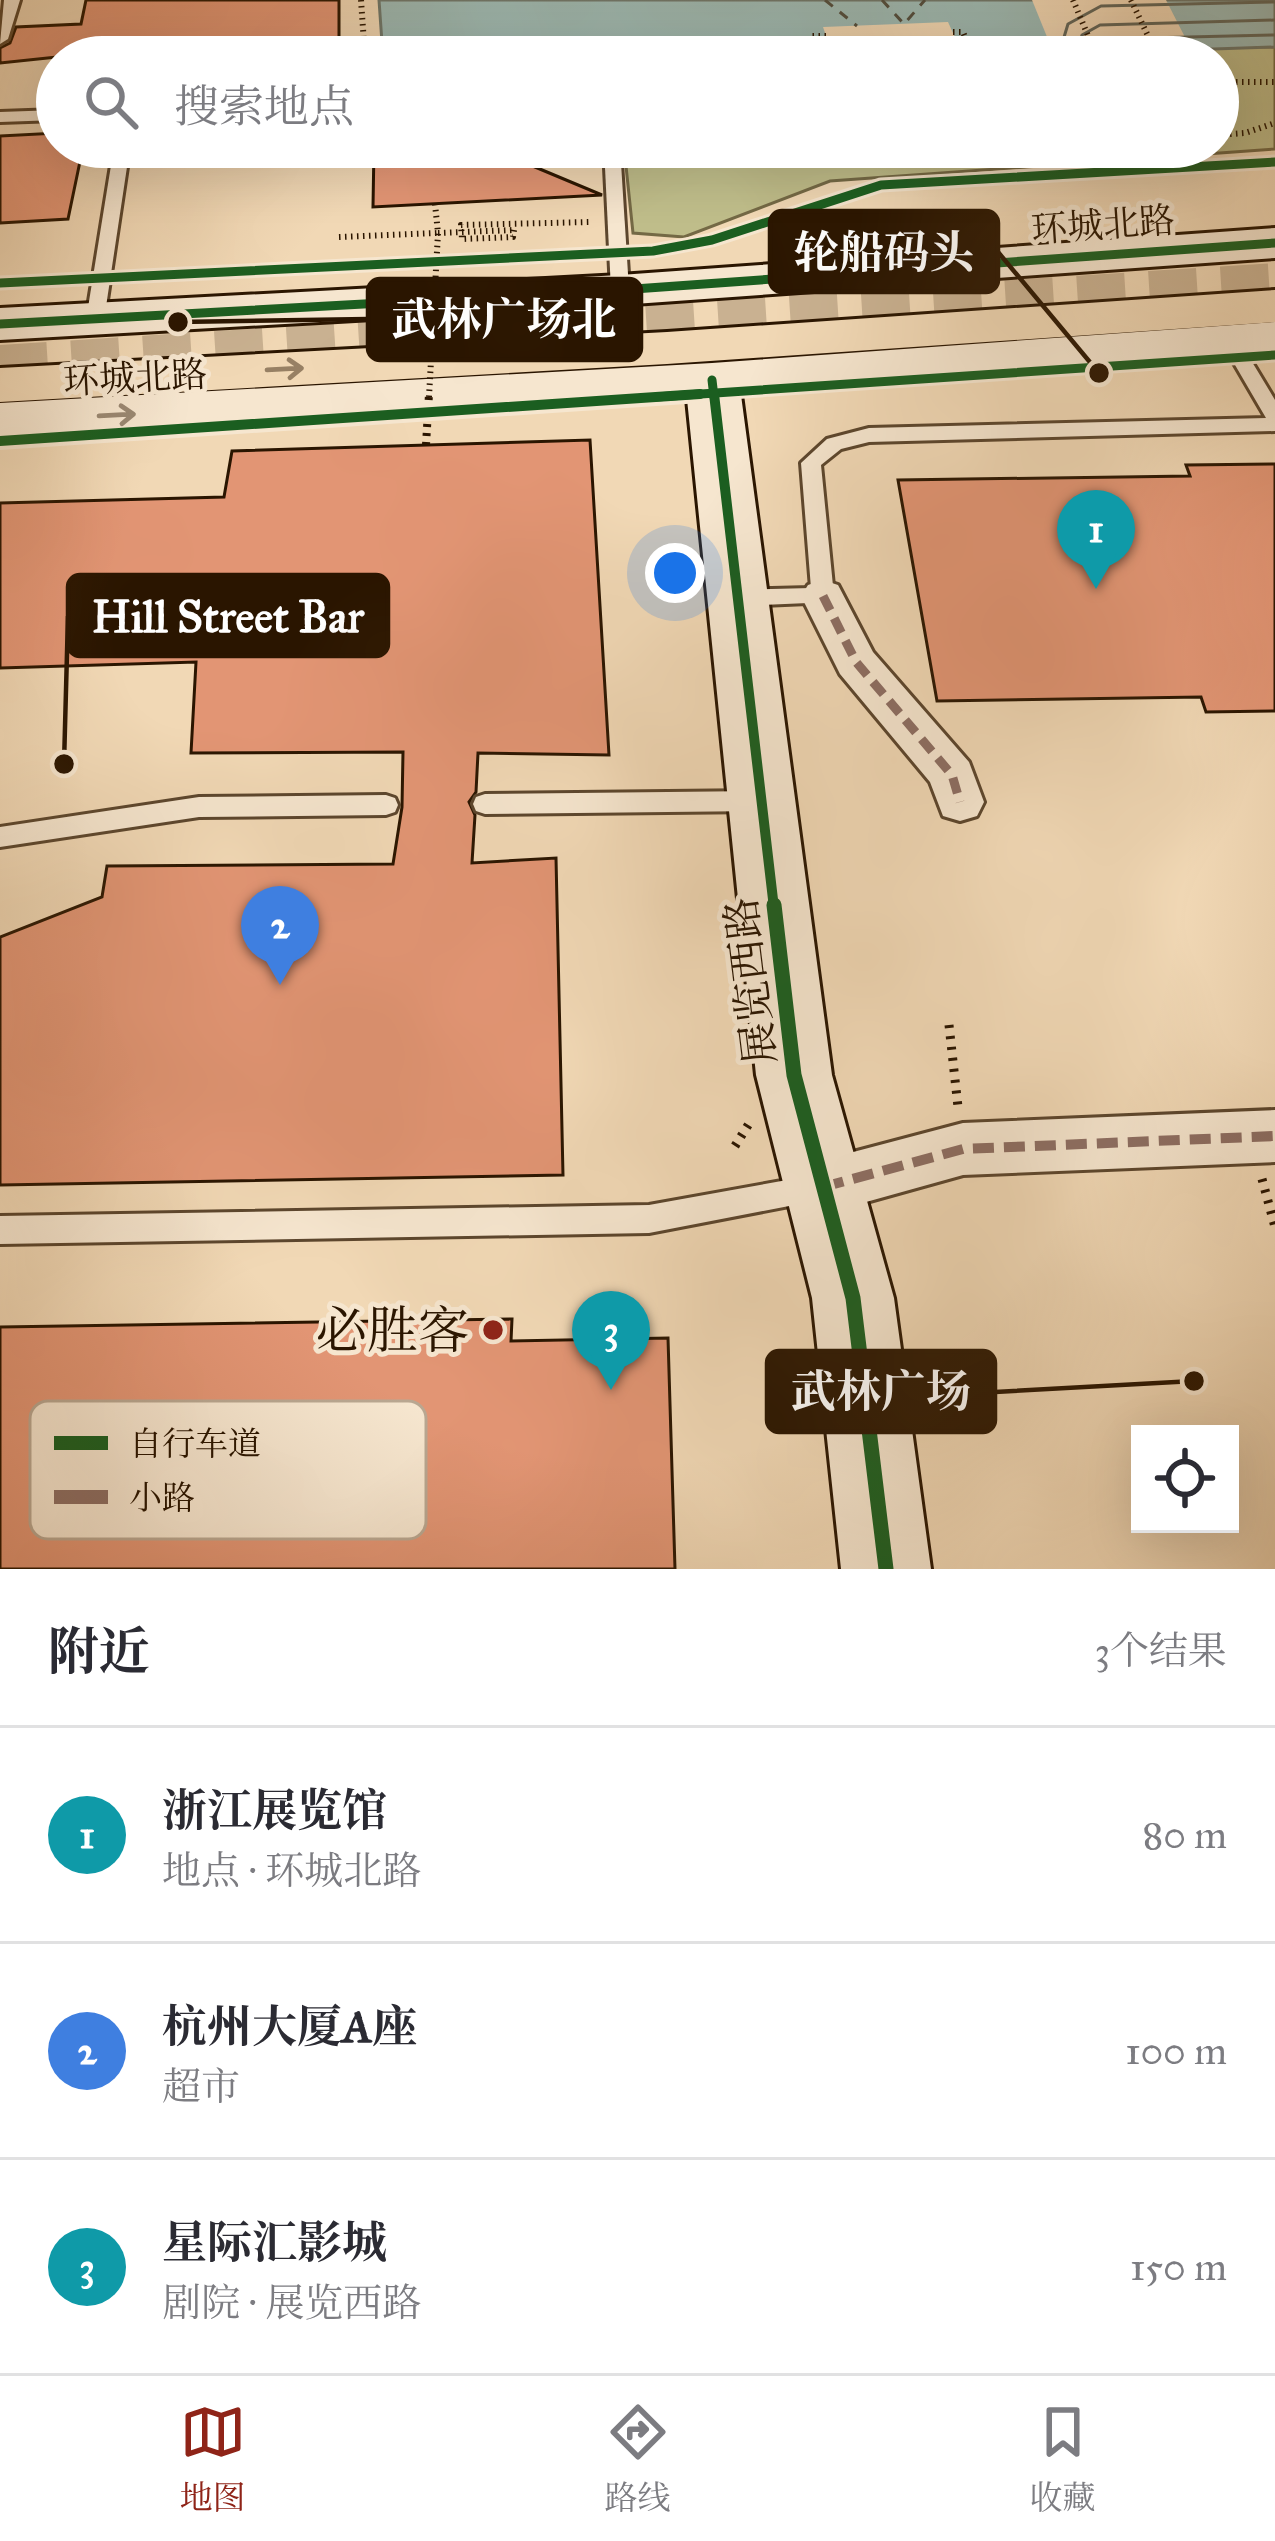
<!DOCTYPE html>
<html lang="zh">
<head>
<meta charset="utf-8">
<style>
  body { margin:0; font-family:"IM FELL Great Primer","Noto Serif SC",serif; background:#f2f2f3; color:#2b2b33 }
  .controls { position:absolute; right:36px; bottom:36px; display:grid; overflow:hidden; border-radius:0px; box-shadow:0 12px 48px #0002 }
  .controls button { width:108px; height:108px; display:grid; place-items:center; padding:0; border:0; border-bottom:3px solid #e1e1e2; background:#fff; color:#2b2b33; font:60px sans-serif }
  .you { position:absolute; left:675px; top:573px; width:42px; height:42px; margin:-30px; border:9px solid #fff; border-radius:50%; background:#1a73e8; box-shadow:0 0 0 18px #1a73e833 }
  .badge { display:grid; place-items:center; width:78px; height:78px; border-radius:50%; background:#8f2418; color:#fff; font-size:39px; font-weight:700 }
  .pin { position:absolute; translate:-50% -99px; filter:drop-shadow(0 3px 6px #0008) }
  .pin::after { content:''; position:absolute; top:63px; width:42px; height:36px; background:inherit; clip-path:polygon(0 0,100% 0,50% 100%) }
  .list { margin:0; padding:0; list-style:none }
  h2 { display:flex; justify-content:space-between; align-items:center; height:156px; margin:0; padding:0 48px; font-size:51px }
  h2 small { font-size:39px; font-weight:400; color:#7c7c81 }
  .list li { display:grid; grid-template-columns:78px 1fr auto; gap:36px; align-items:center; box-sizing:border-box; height:216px; padding:0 48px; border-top:3px solid #e1e1e2 }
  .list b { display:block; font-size:45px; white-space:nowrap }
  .list p { margin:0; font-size:39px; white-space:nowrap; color:#7c7c81 }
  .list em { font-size:39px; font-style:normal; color:#7c7c81 }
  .icon { flex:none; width:66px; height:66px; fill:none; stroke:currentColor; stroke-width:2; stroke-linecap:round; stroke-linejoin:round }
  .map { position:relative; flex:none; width:1275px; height:1569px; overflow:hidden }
  .search { position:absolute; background:#fff; box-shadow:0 12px 48px #0002; left:36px; right:36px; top:36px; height:132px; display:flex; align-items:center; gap:30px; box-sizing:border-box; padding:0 42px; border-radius:66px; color:#7c7c81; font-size:45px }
  .sheet { height:804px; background:#fff }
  nav { display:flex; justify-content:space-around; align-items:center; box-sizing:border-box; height:168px; border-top:3px solid #e1e1e2; background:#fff; font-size:33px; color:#7c7c81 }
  nav a { display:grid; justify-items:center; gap:6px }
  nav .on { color:#8f2418 }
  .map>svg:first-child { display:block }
  .green { fill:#bfbd8a; stroke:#746945; stroke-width:3 }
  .water { fill:#9cb9b3; stroke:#6e776b; stroke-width:3 }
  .pier { fill:#f1d8b5 }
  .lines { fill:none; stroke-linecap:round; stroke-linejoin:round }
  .shore { stroke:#63675a; stroke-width:3 }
  .ferry { stroke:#524e3f; stroke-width:3; stroke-dasharray:10 9; stroke-linecap:butt }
  .building { fill:#e29574; stroke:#2a1500; stroke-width:3 }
  .highway-tunnel { stroke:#c9b191; stroke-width:48; stroke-dasharray:48 24; stroke-linecap:butt }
  .lane-casing { stroke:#5c462d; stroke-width:6 }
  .street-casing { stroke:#5c462d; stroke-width:6 }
  .secondary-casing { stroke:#2a1500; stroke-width:6 }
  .primary-casing { stroke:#2a1500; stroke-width:6 }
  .path-far1 { stroke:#2a1500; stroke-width:6; stroke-dasharray:1.5 4.5; stroke-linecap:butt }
  .path { stroke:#2a1500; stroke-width:9; stroke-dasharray:3 8; stroke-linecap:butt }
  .lane { fill:#f6e6cf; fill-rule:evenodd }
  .street { fill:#f6e6cf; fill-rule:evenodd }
  .secondary { fill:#f6e6cf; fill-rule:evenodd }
  .primary { fill:#f1d8b5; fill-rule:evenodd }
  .path-bridge-far1 { stroke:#2a1500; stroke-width:6; stroke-dasharray:1.5 4.5; stroke-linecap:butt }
  .path-bridge { stroke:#2a1500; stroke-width:8; stroke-dasharray:3 6; stroke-linecap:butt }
  .quiet-far1 { stroke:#8d6e63; stroke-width:9; stroke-dasharray:16 9; stroke-linecap:butt }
  .quiet { stroke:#8d6e63; stroke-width:10; stroke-dasharray:21 10; stroke-linecap:butt }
  .cycleway-far2-casing { stroke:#f6e6cf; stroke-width:15 }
  .cycleway-far1-casing { stroke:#f6e6cf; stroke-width:18 }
  .cycleway-casing { stroke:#f6e6cf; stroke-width:22 }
  .cycleway-far2 { stroke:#1b5e20; stroke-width:9 }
  .cycleway-far1 { stroke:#1b5e20; stroke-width:10 }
  .cycleway { stroke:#1b5e20; stroke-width:15 }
  .oneway { stroke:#978064 }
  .oneway2 { stroke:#9a8872 }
  .poi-dot { fill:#8f2418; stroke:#f6e6cf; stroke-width:4.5 }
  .labels { text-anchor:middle; stroke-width:10; stroke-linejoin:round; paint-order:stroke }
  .far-street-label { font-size:36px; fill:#2a1500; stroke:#f6e6cf }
  .street-label { font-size:42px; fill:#2a1500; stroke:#f6e6cf }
  .near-poi-label { font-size:51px; fill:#2a1500; stroke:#f6e6cf; text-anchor:end }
  .key { fill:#f6e6cf; stroke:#b9a791; stroke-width:3 }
  .key-label { font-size:33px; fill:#2a1500 }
  .leader { fill:none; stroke:#2a1500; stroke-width:4.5 }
  .callout-dot { fill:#2a1500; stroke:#f6e6cf; stroke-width:4.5 }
  .callout { fill:#2a1500; stroke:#2a1500; stroke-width:4.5 }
  .callout-label { font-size:45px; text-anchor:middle; font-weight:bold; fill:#fff }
</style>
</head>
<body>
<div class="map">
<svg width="1275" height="1569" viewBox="0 0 1275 1569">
  <rect width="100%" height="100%" fill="#f1d8b5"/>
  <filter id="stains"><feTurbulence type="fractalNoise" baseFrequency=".00167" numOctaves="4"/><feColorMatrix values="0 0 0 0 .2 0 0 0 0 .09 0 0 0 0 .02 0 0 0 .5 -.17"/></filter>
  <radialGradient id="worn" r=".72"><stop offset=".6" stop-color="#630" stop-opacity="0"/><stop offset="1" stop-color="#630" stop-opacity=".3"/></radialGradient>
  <!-- green -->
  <polygon class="green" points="1190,47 1275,47 1275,149 830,181 684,237 633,233 624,147 1218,147 1218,57 980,57"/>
  <!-- water -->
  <polygon class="water" points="379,0 1275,0 1275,47 980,57 383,57"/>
  <!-- pier -->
  <g class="pier">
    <polygon points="1032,0 1166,0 1190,47 1054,54"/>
    <polygon points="948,22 958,44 831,50 823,27"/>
  </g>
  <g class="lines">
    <!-- shore -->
    <g class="shore">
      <polyline points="1058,57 1068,24 1101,6 1275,2"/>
      <polyline points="1076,57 1082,35 1100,25 1275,20"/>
      <polyline points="1091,57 1094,45 1104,39 1275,35"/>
    </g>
    <!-- ferry -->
    <g class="ferry">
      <polyline points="825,0 857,26"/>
      <polyline points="882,0 904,24 925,0"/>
    </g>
  </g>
  <!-- building -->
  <g class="building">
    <polygon points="86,0 339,0 339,57 57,57 0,63 0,48 10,43 16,27 81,24"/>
    <polygon points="57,133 57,147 83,147 68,219 0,223 0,136"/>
    <polygon points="374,147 542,147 523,162 602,195 373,207"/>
    <polygon points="590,440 609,755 478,753 476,792 469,802 475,815 472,863 556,858 563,1175 0,1185 0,937 102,897 107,866 393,864 402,807 403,752 191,753 196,662 0,668 0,503 224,497 232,451"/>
    <polygon points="1275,464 1275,711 1206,712 1201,697 937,701 898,480 1190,476 1186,465"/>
    <polygon points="512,1319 511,1341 668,1338 675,1569 0,1569 0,1327"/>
  </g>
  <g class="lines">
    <!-- highway-tunnel -->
    <polyline class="highway-tunnel" points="0,369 1275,287"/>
    <defs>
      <g id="lane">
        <polygon points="4,0 20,0 8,39 0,44"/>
        <polygon points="57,110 57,120 0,122 0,112"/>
        <polygon points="114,147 130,147 104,320 95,326 86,320"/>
        <polygon points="604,147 620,147 629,290 620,296 611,290"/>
        <polygon points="1230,335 1237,337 1275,400 1275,431 869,442 841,449 821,465 834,596 831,602 739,606 728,598 739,590 811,588 801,463 827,439 869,428 1266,418 1221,341"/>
        <polygon points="759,791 768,794 771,801 768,808 759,811 485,814 476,811 473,804 476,797 485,794"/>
        <polygon points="386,795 395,798 398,805 395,812 386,815 199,817 0,847 0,827 199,797"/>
        <polygon points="815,1175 825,1179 829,1188 825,1197 815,1201 649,1233 0,1244 0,1216 649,1205"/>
      </g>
      <g id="street">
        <polygon points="823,580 838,585 873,652 969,762 984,802 977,816 960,821 943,816 930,782 840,674 801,596 808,585"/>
        <polygon points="1275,1110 1275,1162 963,1175 823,1214 803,1206 794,1187 803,1168 823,1160 963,1123"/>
      </g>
      <g id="secondary">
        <polygon points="1275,228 1275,258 620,305 0,340 0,308 620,275"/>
        <polygon points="1275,322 1275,354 741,395 832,1075 894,1298 931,1569 841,1569 812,1298 756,1075 687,399 0,439 0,403 712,363"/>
      </g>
      <polygon id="primary" points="1275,290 1275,322 667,364 0,402 0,368 667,332"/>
    </defs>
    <!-- lane casing -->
    <use href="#lane" class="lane-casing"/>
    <!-- street casing -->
    <use href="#street" class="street-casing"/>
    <!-- secondary casing -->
    <use href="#secondary" class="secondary-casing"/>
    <!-- primary casing -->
    <use href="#primary" class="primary-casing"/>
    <!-- path-far1 -->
    <g class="path-far1">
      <polyline points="361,0 365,57"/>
      <polyline points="1073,0 1097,57"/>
      <polyline points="1131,0 1158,57"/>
      <polyline points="953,32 963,32 973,57"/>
      <polyline points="826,36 811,36 816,55 971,50"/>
      <polyline points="1218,82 1275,82"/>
      <polyline points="1218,135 1245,133 1275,123"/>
      <polyline points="1168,147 1172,155"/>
      <polyline points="514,230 513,237 462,239 461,225 591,222"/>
      <polyline points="339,237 438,233"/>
    </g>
    <!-- path -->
    <g class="path">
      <polyline points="949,1025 958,1107"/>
      <polyline points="735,1146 750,1122"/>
      <polyline points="1262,1179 1275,1227"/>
    </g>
    <!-- lane -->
    <use href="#lane" class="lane"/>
    <!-- street -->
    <use href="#street" class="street"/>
    <!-- secondary -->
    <use href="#secondary" class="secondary"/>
    <!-- primary -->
    <use href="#primary" class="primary"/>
    <!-- path-bridge-far1 -->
    <g class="path-bridge-far1">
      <polyline points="438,233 514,230"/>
      <polyline points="429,397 438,233 435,204"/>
    </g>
    <!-- path-bridge -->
    <polyline class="path-bridge" points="426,445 429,394"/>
    <!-- quiet-far1 -->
    <polyline class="quiet-far1" points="823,596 856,662 952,775 960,802"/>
    <!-- quiet -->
    <polyline class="quiet" points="823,1187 963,1149 1275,1136"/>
    <defs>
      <g id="cycleway-far2">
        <polyline points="0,283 653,251 712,240 881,185 1275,162"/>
        <polyline points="0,324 620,290 1275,243"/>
        <polyline points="712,380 714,397"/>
        <polyline points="656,397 1275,355"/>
      </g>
      <g id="cycleway-far1">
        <polyline points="714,394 774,908"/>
        <polyline points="0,441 700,394"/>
      </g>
      <polyline id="cycleway" points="774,905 794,1075 853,1298 886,1569"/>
    </defs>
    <!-- cycleway-far2 casing -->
    <use href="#cycleway-far2" class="cycleway-far2-casing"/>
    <!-- cycleway-far1 casing -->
    <use href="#cycleway-far1" class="cycleway-far1-casing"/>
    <!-- cycleway casing -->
    <use href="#cycleway" class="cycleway-casing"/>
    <!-- cycleway-far2 -->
    <use href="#cycleway-far2" class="cycleway-far2"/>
    <!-- cycleway-far1 -->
    <use href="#cycleway-far1" class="cycleway-far1"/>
    <!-- cycleway -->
    <use href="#cycleway" class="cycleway"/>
  </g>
  <!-- one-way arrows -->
  <defs><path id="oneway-shaft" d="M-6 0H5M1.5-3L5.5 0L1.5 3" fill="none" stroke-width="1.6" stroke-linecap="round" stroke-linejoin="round" transform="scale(3)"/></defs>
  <use class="oneway" href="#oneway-shaft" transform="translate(285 369) rotate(-3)"/>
  <use class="oneway2" href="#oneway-shaft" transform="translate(117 415) rotate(-3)"/>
  <!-- markers -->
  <circle class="poi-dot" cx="493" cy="1330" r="12"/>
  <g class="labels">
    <!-- far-street labels -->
    <g class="far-street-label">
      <text transform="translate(1103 224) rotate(-4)" y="13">环城北路</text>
      <text transform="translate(135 377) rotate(-3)" y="13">环城北路</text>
    </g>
    <!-- street labels -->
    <g class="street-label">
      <text transform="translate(750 981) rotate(-97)" y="15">展览西路</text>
    </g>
    <!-- near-poi labels -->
    <g class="near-poi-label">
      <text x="469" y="1348">必胜客</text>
    </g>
  </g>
  <!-- legend -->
  <rect x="30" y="1401" width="396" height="138" rx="18" class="key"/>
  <rect x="54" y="1436" width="54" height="14" fill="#1b5e20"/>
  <rect x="54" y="1490" width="54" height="14" fill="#8d6e63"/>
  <g class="key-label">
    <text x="129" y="1455">自行车道</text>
    <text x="129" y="1509">小路</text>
  </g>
  <!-- callouts -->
  <path class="leader" d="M1099 373L998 252M178 322L368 319M64 764L68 616M1194 1381L995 1392"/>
  <g class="callout-dot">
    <circle cx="1099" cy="373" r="12"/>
    <circle cx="178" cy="322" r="12"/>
    <circle cx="64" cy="764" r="12"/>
    <circle cx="1194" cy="1381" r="12"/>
  </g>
  <g class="callout">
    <rect x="770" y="211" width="228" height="81" rx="12"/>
    <rect x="368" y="279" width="273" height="81" rx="12"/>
    <rect x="68" y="575" width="320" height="81" rx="12"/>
    <rect x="767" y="1351" width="228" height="81" rx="12"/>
  </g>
  <g class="callout-label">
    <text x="884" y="268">轮船码头</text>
    <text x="504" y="335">武林广场北</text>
    <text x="228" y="632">Hill Street Bar</text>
    <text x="881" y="1407">武林广场</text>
  </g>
  <rect width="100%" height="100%" filter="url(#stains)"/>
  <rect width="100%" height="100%" fill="url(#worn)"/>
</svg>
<div class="controls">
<button><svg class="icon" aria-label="locate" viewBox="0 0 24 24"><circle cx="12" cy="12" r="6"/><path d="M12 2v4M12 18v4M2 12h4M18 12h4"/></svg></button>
</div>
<div class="you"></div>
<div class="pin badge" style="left:1096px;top:589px;background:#0f9aa8">1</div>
<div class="pin badge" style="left:280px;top:985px;background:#3f7fe0">2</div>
<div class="pin badge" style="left:611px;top:1390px;background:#0f9aa8">3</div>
<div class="search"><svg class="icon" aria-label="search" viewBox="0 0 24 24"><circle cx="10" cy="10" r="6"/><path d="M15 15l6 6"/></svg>搜索地点</div>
</div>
<section class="sheet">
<h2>附近<small>3个结果</small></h2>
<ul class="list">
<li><span class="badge" style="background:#0f9aa8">1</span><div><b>浙江展览馆</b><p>地点 · 环城北路</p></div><em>80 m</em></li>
<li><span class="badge" style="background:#3f7fe0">2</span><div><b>杭州大厦A座</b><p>超市</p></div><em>100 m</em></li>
<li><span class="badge" style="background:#0f9aa8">3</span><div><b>星际汇影城</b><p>剧院 · 展览西路</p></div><em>150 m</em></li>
</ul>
</section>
<nav>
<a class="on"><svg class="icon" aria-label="map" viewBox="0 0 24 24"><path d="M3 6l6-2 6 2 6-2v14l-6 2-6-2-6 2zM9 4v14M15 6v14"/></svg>地图</a>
<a><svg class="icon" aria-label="directions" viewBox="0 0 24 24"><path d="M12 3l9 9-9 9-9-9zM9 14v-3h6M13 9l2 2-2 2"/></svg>路线</a>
<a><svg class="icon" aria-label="saved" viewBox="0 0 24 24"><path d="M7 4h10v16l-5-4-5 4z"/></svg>收藏</a>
</nav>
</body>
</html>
